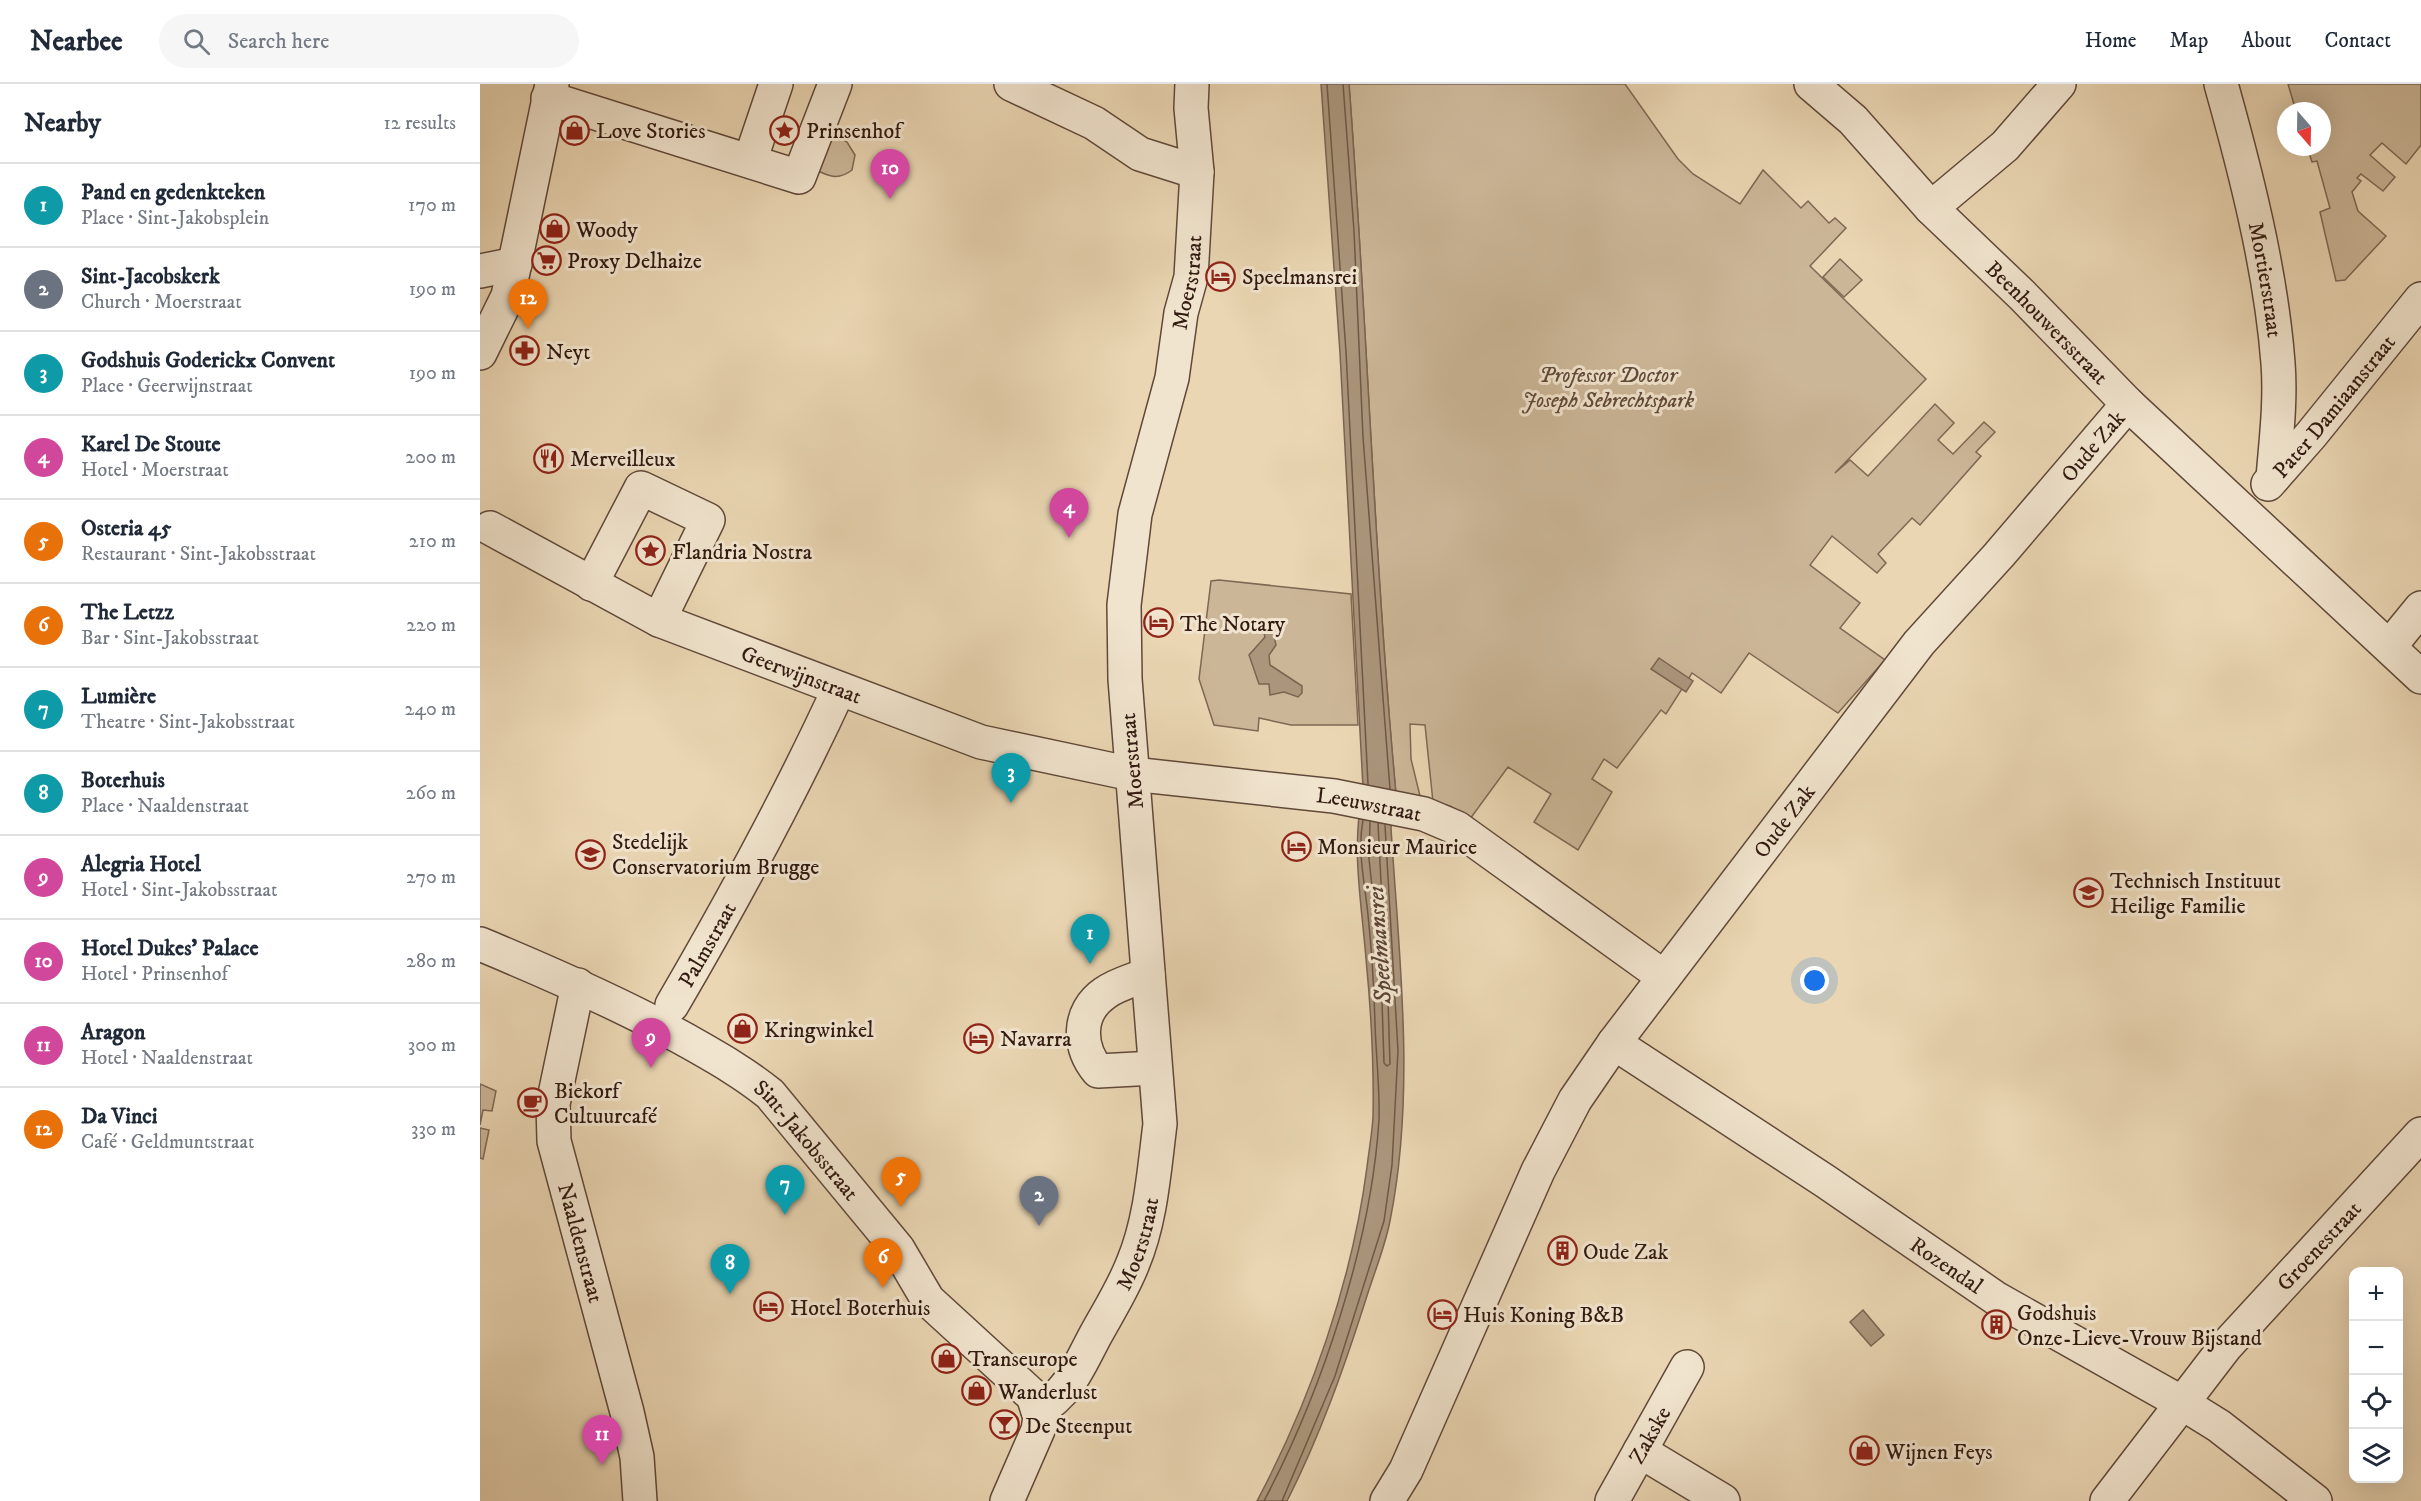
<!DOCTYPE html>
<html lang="en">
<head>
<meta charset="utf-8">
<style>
  body { margin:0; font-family:"IM FELL DW Pica",serif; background:#f6f6f7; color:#1f2937 }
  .controls { position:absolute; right:18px; bottom:18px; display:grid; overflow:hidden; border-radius:12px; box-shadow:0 6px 24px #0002 }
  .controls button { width:54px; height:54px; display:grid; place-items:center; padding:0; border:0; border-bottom:2px solid #e0e1e3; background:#fff; color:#1f2937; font:30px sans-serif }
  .compass { position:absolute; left:1797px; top:18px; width:54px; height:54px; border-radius:50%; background:#fff; box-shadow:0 6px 24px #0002; rotate:160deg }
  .you { position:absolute; left:1335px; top:897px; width:21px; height:21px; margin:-15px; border:4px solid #fff; border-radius:50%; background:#1a73e8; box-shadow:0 0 0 9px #1a73e833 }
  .badge { display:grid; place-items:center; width:39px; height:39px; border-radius:50%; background:#8f2418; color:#fff; font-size:20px; font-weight:700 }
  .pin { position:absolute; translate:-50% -50px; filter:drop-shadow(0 2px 3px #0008) }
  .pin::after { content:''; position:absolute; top:32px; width:21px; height:18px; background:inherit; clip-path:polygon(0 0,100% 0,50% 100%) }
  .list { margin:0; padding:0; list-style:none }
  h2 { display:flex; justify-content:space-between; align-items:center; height:78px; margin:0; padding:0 24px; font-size:26px }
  h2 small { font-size:20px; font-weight:400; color:#747a83 }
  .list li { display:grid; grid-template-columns:39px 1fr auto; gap:18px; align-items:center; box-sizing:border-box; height:84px; padding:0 24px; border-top:2px solid #e0e1e3 }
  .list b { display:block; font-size:22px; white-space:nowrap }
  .list p { margin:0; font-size:20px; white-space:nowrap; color:#747a83 }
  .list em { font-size:20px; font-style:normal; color:#747a83 }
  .icon { flex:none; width:33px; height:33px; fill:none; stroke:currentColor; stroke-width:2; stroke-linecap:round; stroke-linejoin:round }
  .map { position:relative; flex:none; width:1941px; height:1417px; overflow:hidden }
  header { display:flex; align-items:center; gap:36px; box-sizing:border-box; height:84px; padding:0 30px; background:#fff; border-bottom:2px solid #e0e1e3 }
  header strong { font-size:28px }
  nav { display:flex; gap:33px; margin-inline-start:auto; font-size:21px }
  .search { width:420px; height:54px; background:#f6f6f7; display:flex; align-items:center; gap:15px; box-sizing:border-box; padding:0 21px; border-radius:33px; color:#747a83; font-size:22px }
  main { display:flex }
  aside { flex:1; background:#fff }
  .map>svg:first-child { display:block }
  .green { fill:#cbb697; stroke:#7e6854; stroke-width:1.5 }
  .water { fill:#ab967c; stroke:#7b6451; stroke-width:1.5 }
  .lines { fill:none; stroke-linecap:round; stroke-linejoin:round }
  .shore { stroke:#6e5846; stroke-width:1.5 }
  .minor-casing { stroke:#60493a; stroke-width:36 }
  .minor { stroke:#f1e4ce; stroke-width:33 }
  .labels { text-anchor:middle; stroke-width:6; stroke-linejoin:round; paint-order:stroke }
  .poi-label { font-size:22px; fill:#321a11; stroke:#f1e4ce; text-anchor:start }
  .street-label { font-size:22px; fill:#321a11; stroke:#f1e4ce }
  .park-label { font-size:22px; font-style:italic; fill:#604939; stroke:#f1e4ce }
  .water-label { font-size:24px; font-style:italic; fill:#5c4536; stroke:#f1e4ce }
</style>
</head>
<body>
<header>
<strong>Nearbee</strong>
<div class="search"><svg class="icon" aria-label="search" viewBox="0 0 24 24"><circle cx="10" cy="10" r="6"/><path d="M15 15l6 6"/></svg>Search here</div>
<nav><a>Home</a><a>Map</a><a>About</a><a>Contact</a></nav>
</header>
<main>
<aside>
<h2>Nearby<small>12 results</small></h2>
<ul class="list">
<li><span class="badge" style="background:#0f9aa8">1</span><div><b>Pand en gedenkteken</b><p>Place · Sint-Jakobsplein</p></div><em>170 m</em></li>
<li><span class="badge" style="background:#6b7280">2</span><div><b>Sint-Jacobskerk</b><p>Church · Moerstraat</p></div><em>190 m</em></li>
<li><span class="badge" style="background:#0f9aa8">3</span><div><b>Godshuis Goderickx Convent</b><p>Place · Geerwijnstraat</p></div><em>190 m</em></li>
<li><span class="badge" style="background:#d1479c">4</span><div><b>Karel De Stoute</b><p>Hotel · Moerstraat</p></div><em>200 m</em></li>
<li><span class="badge" style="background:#e8710a">5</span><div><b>Osteria 45</b><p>Restaurant · Sint-Jakobsstraat</p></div><em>210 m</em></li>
<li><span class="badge" style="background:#e8710a">6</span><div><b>The Letzz</b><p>Bar · Sint-Jakobsstraat</p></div><em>220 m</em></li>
<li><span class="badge" style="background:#0f9aa8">7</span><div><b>Lumière</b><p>Theatre · Sint-Jakobsstraat</p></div><em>240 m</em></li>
<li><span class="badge" style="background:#0f9aa8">8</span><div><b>Boterhuis</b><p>Place · Naaldenstraat</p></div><em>260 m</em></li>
<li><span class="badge" style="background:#d1479c">9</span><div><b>Alegria Hotel</b><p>Hotel · Sint-Jakobsstraat</p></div><em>270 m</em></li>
<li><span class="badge" style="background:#d1479c">10</span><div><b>Hotel Dukes' Palace</b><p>Hotel · Prinsenhof</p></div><em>280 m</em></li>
<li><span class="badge" style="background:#d1479c">11</span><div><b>Aragon</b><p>Hotel · Naaldenstraat</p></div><em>300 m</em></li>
<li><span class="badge" style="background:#e8710a">12</span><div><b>Da Vinci</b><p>Café · Geldmuntstraat</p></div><em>330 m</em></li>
</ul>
</aside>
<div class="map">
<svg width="1941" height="1417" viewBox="0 0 1941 1417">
  <rect width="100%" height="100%" fill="#ead6b3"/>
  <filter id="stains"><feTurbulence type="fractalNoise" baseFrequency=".00333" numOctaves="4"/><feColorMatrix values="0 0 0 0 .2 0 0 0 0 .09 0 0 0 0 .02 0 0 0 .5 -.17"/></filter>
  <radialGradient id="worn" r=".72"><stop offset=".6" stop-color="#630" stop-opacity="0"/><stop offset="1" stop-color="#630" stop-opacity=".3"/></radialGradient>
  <!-- green -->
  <g class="green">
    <path d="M 869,0 L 1145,0 L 1198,75 L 1213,90 L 1260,120 L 1283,86 L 1321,124 L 1328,117 L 1349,139 L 1355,134 L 1366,144 L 1330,182 L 1446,295 L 1355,389 L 1370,376 L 1388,392 L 1455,320 L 1474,339 L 1458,356 L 1473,370 L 1504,338 L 1515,348 L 1496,368 L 1501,372 L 1440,441 L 1432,434 L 1398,470 L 1406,479 L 1397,489 L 1352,452 L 1330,481 L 1380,519 L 1360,544 L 1405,576 L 1358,629 L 1269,569 L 1241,609 L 1212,589 L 1186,630 L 1181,626 L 1137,684 L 1124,675 L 1112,695 L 1132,708 L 1098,766 L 1054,738 L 1071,710 L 1028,683 L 990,735 L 970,722 L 953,718 L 945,641 L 930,640 L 931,675 L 941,716 L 916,710 C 894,474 887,237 869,0 Z"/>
    <polygon points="1808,0 1941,0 1941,61 1926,80 1902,59 1890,71 1915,93 1903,107 1881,90 1877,94 1881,97 1872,108 1878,127 1906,152 1865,196 1856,197 1840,128 1850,124 1837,77 1832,78 1827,63 1842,63 1842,27 1816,27"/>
    <path d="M 348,46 L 367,58 L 375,71 L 372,86 C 358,97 348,92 334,85 Z"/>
    <polygon points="1360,175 1382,196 1364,213 1343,193"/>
    <polygon points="739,496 871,510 878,641 811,641 779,634 778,647 734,641 719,595 731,497"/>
    <polygon points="0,1000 16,1007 12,1027 3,1026 0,1041"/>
    <polygon points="0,1044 9,1046 3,1075 0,1074"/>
  </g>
  <!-- water -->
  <g class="water">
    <path d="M 841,0 L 869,0 C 887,237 894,474 916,710 L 911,744 C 919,873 936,1008 910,1137 C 905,1163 894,1189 886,1215 C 864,1284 840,1352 807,1417 L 777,1417 C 831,1315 872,1198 887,1083 C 889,1066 892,1050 893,1033 C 894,981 891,926 886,875 C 881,812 871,767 883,704 L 860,269 Z"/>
    <polygon points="790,535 796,561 789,571 790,581 822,602 822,609 818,613 804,608 790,611 789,600 779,600 769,571 785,553 782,541"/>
    <polygon points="1179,574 1213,597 1206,608 1171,585"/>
    <polygon points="1383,1226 1404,1251 1391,1262 1370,1238"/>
  </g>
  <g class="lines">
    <!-- shore -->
    <g class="shore">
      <polyline points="847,0 866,268 888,700"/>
      <polyline points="863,0 874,147 883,353 910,705"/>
      <polyline points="890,738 889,775 898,857 901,860 904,857 898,739"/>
      <polygon points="905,913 908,916 910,980 907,982 904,979 902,917"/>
      <path d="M 784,1417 C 842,1307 891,1160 899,1036 C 900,1004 896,972 895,940 C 894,904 892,868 888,831 C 885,800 877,767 883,736"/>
      <polyline points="802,1417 855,1292 904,1137 912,1081 918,967 905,741"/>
    </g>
    <defs>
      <g id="minor">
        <polyline points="531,0 614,39 660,70 717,88"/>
        <path id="s1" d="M 1331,0 L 1373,36 L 1451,124 L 1542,211 L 1648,320 L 1941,593"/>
        <path id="s2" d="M 1741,0 C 1766,89 1791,187 1798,279 C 1801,317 1796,357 1793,394"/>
        <polyline points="68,14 319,93 355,0"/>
        <polyline points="270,77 296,0"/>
        <polyline points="1451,124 1525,62 1579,0"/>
        <polyline points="0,187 35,180"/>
        <polyline points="0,269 28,212 72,0"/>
        <path id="s3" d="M 1788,400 L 1831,351 L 1941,215"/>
        <path id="s4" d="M 10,444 L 179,536 L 501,658 L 652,690 L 854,712 L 944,730 L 977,744 L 1184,893"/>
        <polyline points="111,500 161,404 228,436 179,536"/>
        <polyline points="1910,562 1941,524"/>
        <path id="s5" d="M 0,860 C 70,889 139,919 204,955 C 234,972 263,988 290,1010 L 418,1165 L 448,1216 L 553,1312 L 560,1333 L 558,1346 L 527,1417"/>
        <path d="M 668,890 C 655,896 637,900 625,909 C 597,928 598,963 618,987 L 675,984"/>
        <path id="s6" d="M 98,901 L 73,1020 L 74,1057 L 147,1328 L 157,1373 L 160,1417"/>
        <path id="s7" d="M 192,921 C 252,818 309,714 359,605"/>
        <path id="s8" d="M 1134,959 L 1345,1097 L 1517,1215 L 1702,1319 L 1739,1342 L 1835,1417"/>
        <path id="s9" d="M 558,1327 C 590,1307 598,1284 615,1252 C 628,1228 643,1205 653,1179 C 671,1136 674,1087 680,1040 L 645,595 L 644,521 L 655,430 L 692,294 L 701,229 L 711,193 L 717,88 L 711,24 L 712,0"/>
        <polyline points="1160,1367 1243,1417"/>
        <path id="s10" d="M 907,1417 L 926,1386 L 1058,1087 L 1095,1016 L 1134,959 L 1439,559 L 1519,471 L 1648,320"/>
        <path id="s11" d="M 1132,1417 L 1207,1283"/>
        <path id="s12" d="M 1627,1417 L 1746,1262 L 1941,1050"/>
      </g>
    </defs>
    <!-- minor casing -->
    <use href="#minor" class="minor-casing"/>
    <!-- minor -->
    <use href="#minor" class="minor"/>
  </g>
  <!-- icons -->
  <defs>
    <symbol id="shop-ring" viewBox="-11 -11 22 22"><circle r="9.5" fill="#f1e4ce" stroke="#8f2418" stroke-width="1.5"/><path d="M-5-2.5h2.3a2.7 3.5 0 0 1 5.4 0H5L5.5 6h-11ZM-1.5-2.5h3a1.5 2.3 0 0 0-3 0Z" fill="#8f2418"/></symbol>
    <symbol id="sight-ring" viewBox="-11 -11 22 22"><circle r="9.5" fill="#f1e4ce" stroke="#8f2418" stroke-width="1.5"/><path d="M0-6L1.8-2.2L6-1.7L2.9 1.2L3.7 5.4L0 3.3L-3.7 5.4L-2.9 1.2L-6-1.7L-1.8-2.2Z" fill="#8f2418"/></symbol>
    <symbol id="supermarket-ring" viewBox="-11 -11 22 22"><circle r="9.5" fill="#f1e4ce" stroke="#8f2418" stroke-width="1.5"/><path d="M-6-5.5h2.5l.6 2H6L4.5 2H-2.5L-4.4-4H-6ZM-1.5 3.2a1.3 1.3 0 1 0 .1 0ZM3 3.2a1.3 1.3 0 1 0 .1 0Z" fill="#8f2418"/></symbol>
    <symbol id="hotel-ring" viewBox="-11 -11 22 22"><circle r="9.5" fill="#f1e4ce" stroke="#8f2418" stroke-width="1.5"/><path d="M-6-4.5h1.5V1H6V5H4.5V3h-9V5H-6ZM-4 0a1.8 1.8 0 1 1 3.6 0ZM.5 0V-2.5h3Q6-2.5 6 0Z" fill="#8f2418"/></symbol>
    <symbol id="pharmacy-ring" viewBox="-11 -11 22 22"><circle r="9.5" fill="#f1e4ce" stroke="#8f2418" stroke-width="1.5"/><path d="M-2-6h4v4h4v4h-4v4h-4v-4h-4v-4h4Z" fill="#8f2418"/></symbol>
    <symbol id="restaurant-ring" viewBox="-11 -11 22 22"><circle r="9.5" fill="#f1e4ce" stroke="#8f2418" stroke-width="1.5"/><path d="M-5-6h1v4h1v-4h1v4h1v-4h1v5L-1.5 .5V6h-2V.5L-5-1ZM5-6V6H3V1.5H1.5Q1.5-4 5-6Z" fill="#8f2418"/></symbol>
    <symbol id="school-ring" viewBox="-11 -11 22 22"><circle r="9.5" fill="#f1e4ce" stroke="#8f2418" stroke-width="1.5"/><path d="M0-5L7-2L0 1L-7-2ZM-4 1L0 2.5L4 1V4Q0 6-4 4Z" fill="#8f2418"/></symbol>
    <symbol id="cafe-ring" viewBox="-11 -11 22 22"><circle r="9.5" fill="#f1e4ce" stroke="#8f2418" stroke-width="1.5"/><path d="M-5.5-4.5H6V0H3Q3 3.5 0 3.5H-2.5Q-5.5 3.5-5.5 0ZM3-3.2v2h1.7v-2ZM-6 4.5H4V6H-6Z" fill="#8f2418"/></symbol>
    <symbol id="building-ring" viewBox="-11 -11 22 22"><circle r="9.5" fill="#f1e4ce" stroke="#8f2418" stroke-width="1.5"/><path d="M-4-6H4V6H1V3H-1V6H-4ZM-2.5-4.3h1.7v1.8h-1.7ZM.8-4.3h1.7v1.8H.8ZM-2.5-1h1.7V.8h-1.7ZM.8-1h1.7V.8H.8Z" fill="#8f2418"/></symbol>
    <symbol id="bar-ring" viewBox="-11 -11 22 22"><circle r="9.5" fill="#f1e4ce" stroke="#8f2418" stroke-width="1.5"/><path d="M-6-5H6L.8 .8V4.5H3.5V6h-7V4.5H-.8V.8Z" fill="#8f2418"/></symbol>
  </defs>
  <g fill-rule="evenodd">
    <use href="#shop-ring" x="78" y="30" width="33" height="33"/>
    <use href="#sight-ring" x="288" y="30" width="33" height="33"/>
    <use href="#shop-ring" x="58" y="128" width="33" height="33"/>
    <use href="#supermarket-ring" x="50" y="160" width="33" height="33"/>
    <use href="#hotel-ring" x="724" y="176" width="33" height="33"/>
    <use href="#pharmacy-ring" x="28" y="250" width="33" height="33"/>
    <use href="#restaurant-ring" x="52" y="358" width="33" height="33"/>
    <use href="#sight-ring" x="154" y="450" width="33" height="33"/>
    <use href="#hotel-ring" x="662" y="522" width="33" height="33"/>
    <use href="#hotel-ring" x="800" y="746" width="33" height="33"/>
    <use href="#school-ring" x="94" y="754" width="33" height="33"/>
    <use href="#school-ring" x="1592" y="792" width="33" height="33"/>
    <use href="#shop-ring" x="246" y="928" width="33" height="33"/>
    <use href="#hotel-ring" x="482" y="938" width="33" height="33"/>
    <use href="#cafe-ring" x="36" y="1002" width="33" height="33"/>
    <use href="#building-ring" x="1066" y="1150" width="33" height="33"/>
    <use href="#hotel-ring" x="272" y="1206" width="33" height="33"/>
    <use href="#hotel-ring" x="946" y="1214" width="33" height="33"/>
    <use href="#building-ring" x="1500" y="1224" width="33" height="33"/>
    <use href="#shop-ring" x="450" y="1258" width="33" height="33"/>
    <use href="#shop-ring" x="480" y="1290" width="33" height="33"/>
    <use href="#bar-ring" x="508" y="1324" width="33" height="33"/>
    <use href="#shop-ring" x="1368" y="1350" width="33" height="33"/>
  </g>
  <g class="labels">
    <!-- poi labels -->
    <g class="poi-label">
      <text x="116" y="54">Love Stories</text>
      <text x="326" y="54">Prinsenhof</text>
      <text x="96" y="153">Woody</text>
      <text x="87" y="184">Proxy Delhaize</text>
      <text x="762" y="200">Speelmansrei</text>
      <text x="66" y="275">Neyt</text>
      <text x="90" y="382">Merveilleux</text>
      <text x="192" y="475">Flandria Nostra</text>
      <text x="700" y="547">The Notary</text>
      <text x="132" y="765">Stedelijk<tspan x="132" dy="25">Conservatorium Brugge</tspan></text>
      <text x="837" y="770">Monsieur Maurice</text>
      <text x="1630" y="804">Technisch Instituut<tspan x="1630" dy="25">Heilige Familie</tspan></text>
      <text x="284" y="953">Kringwinkel</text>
      <text x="520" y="962">Navarra</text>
      <text x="74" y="1014">Biekorf<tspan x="74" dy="25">Cultuurcafé</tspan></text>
      <text x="1103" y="1175">Oude Zak</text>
      <text x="310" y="1231">Hotel Boterhuis</text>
      <text x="1537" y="1236">Godshuis<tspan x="1537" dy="25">Onze-Lieve-Vrouw Bijstand</tspan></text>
      <text x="983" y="1238">Huis Koning B&amp;B</text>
      <text x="488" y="1282">Transeurope</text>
      <text x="518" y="1315">Wanderlust</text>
      <text x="545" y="1349">De Steenput</text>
      <text x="1405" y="1375">Wijnen Feys</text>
    </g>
    <!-- street labels -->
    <g class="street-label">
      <text dy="8" stroke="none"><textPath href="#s2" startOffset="201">Mortierstraat</textPath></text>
      <text dy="8" stroke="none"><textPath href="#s9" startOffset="1170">Moerstraat</textPath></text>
      <text dy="8" stroke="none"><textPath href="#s1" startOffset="336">Beenhouwersstraat</textPath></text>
      <text dy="8" stroke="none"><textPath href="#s3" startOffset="102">Pater Damiaanstraat</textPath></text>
      <text dy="8" stroke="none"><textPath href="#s10" startOffset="1278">Oude Zak</textPath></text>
      <text dy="8" stroke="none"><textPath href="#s4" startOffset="345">Geerwijnstraat</textPath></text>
      <text transform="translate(651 677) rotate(-95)" y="8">Moerstraat</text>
      <text dy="8" stroke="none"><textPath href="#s4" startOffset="930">Leeuwstraat</textPath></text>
      <text dy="8" stroke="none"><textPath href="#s10" startOffset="792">Oude Zak</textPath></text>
      <text dy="8" stroke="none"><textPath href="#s7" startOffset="70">Palmstraat</textPath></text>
      <text dy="8" stroke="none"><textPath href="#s5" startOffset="386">Sint-Jakobsstraat</textPath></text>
      <text dy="8" stroke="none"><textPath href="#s9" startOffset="198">Moerstraat</textPath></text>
      <text dy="8" stroke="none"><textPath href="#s6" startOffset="264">Naaldenstraat</textPath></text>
      <text dy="8" stroke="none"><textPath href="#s12" startOffset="332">Groenestraat</textPath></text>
      <text dy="8" stroke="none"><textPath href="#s8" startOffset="400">Rozendal</textPath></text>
      <text dy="8" stroke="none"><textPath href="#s11" startOffset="76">Zakske</textPath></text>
    </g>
    <!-- park labels -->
    <g class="park-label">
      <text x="1128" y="298">Professor Doctor<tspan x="1128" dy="25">Joseph Sebrechtspark</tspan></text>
    </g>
    <!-- water labels -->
    <g class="water-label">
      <text transform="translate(899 861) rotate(-94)" y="8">Speelmansrei</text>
    </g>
  </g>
  <rect width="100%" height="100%" filter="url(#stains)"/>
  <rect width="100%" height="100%" fill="url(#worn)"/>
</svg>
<div class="controls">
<button>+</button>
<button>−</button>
<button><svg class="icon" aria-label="locate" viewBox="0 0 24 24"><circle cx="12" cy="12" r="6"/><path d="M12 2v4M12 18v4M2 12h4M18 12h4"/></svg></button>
<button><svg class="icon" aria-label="layers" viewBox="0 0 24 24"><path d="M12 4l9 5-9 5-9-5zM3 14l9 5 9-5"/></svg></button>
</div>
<svg class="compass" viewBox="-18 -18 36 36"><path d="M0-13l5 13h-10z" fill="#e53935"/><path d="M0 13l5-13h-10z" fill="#747a83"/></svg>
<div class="you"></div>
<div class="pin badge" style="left:610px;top:880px;background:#0f9aa8">1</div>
<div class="pin badge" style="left:559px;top:1142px;background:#6b7280">2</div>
<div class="pin badge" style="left:531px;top:719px;background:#0f9aa8">3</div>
<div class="pin badge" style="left:589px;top:454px;background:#d1479c">4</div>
<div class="pin badge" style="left:421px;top:1123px;background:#e8710a">5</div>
<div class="pin badge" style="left:403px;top:1204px;background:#e8710a">6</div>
<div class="pin badge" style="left:305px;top:1131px;background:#0f9aa8">7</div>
<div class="pin badge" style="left:250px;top:1210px;background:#0f9aa8">8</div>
<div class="pin badge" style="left:171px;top:984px;background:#d1479c">9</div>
<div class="pin badge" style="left:410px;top:115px;background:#d1479c">10</div>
<div class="pin badge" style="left:122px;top:1381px;background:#d1479c">11</div>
<div class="pin badge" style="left:48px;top:245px;background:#e8710a">12</div>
</div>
</main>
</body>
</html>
